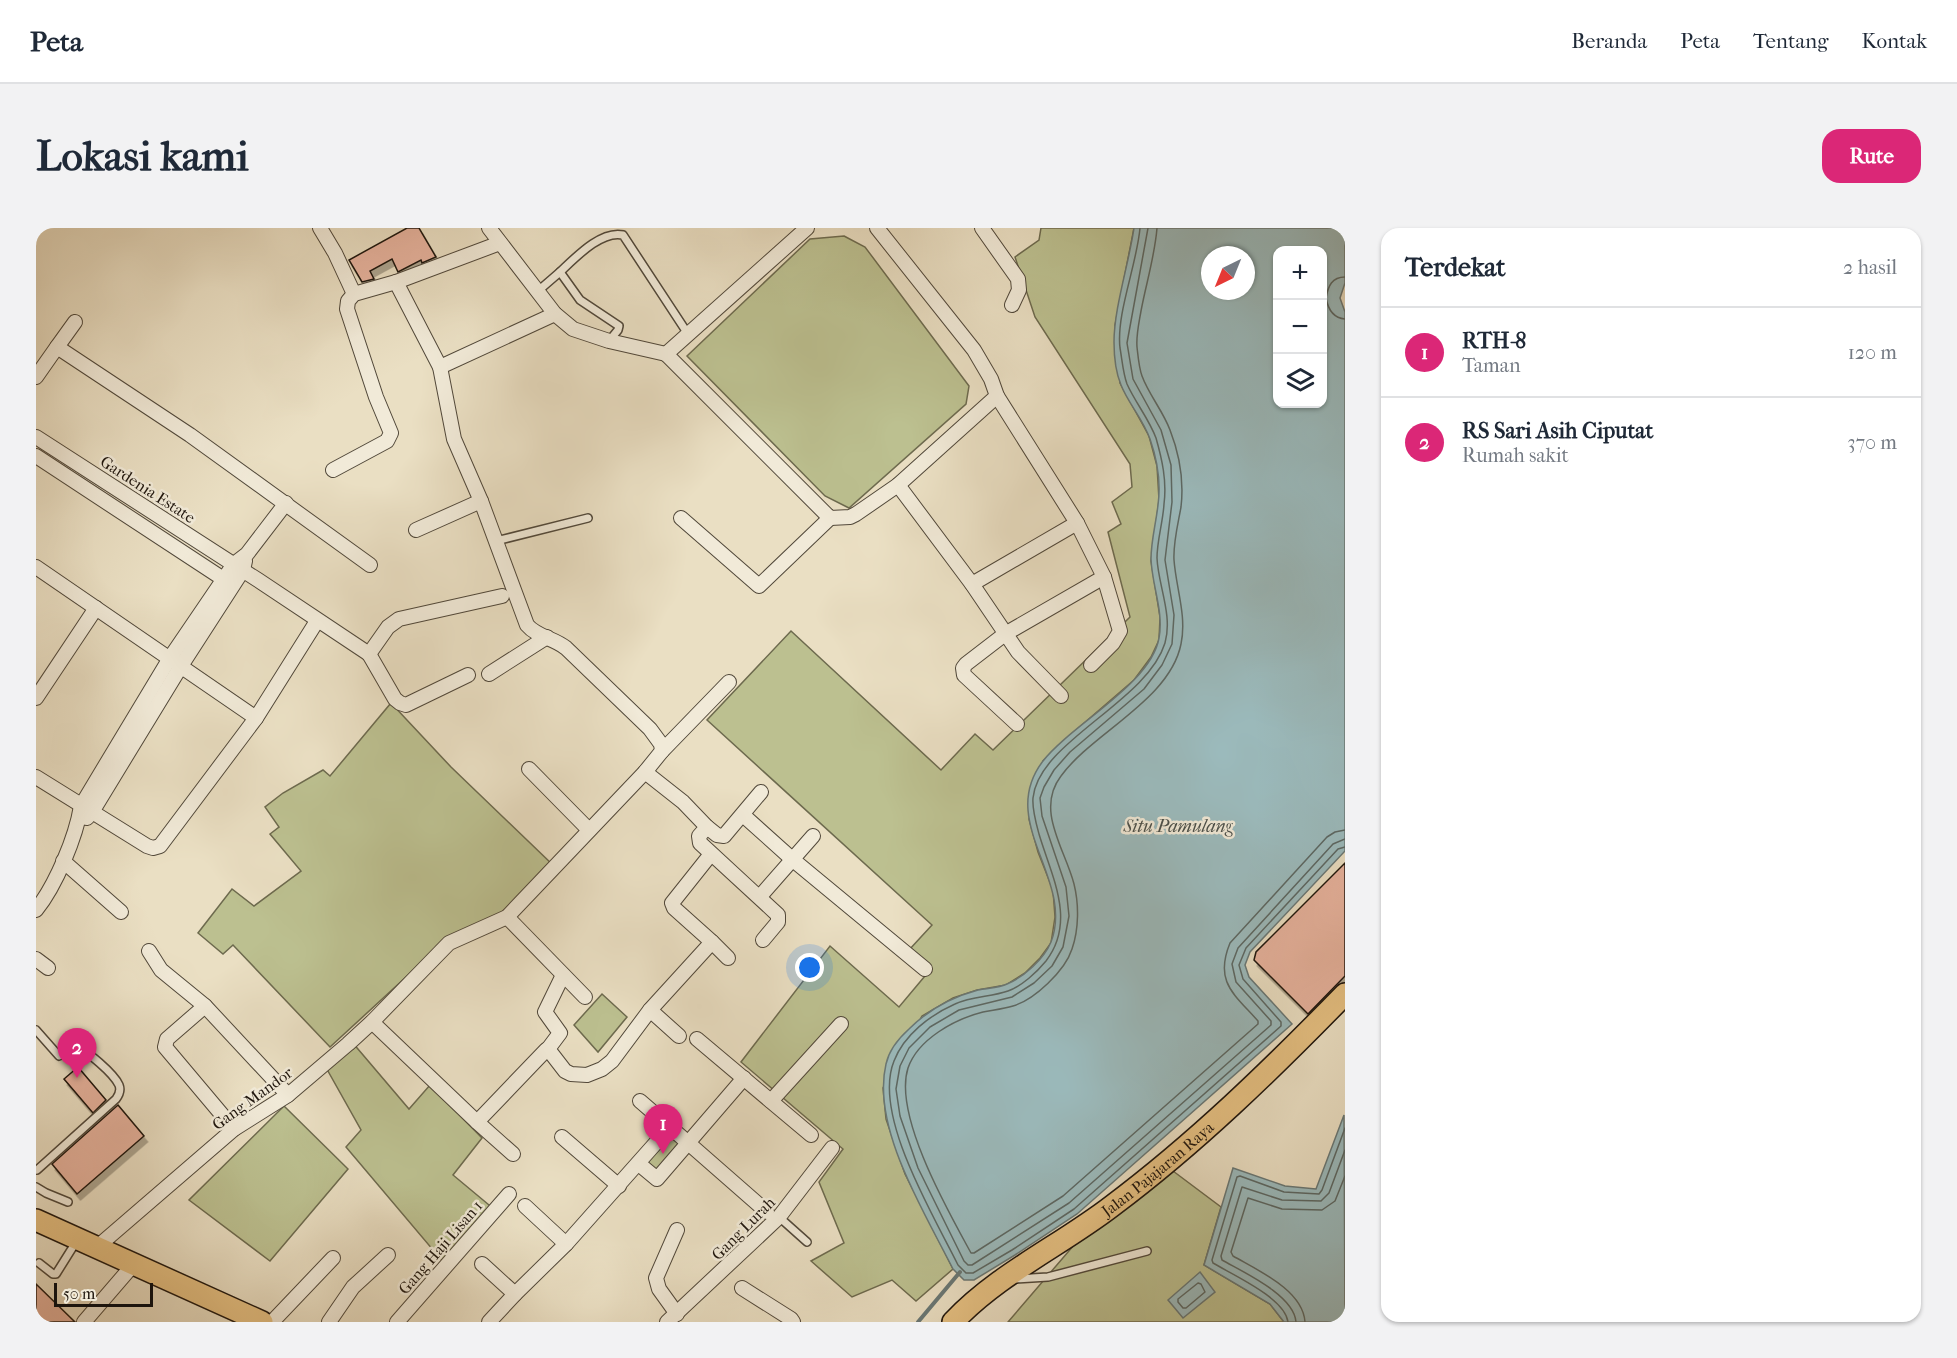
<!DOCTYPE html>
<html lang="id">
<head>
<meta charset="utf-8">
<style>
  body { margin:0; font-family:"IM FELL French Canon",serif; background:#f2f2f3; color:#1f2937 }
  .controls { position:absolute; right:18px; top:18px; display:grid; overflow:hidden; border-radius:12px; box-shadow:0 2px 4px #0004 }
  .controls button { width:54px; height:54px; display:grid; place-items:center; padding:0; border:0; border-bottom:2px solid #e0e1e3; background:#fff; color:#1f2937; font:30px sans-serif }
  .compass { position:absolute; left:1165px; top:18px; width:54px; height:54px; border-radius:50%; background:#fff; box-shadow:0 2px 4px #0004; rotate:223deg }
  .scale { position:absolute; left:18px; bottom:15px; width:99px; box-sizing:border-box; padding-left:6px; border:3px solid #1e150d; border-top:0; font-size:16px; line-height:21px; white-space:nowrap; color:#1e150d; -webkit-text-stroke:4px #f1ead8; paint-order:stroke }
  .you { position:absolute; left:774px; top:740px; width:21px; height:21px; margin:-15px; border:4px solid #fff; border-radius:50%; background:#1a73e8; box-shadow:0 0 0 9px #1a73e833 }
  .badge { display:grid; place-items:center; width:39px; height:39px; border-radius:50%; background:#db2777; color:#fff; font-size:20px; font-weight:700 }
  .pin { position:absolute; translate:-50% -50px; filter:drop-shadow(0 2px 3px #0008) }
  .pin::after { content:''; position:absolute; top:32px; width:21px; height:18px; background:inherit; clip-path:polygon(0 0,100% 0,50% 100%) }
  .list { margin:0; padding:0; list-style:none }
  h2 { display:flex; justify-content:space-between; align-items:center; height:78px; margin:0; padding:0 24px; font-size:26px }
  h2 small { font-size:20px; font-weight:400; color:#747a83 }
  .list li { display:grid; grid-template-columns:39px 1fr auto; gap:18px; align-items:center; box-sizing:border-box; height:90px; padding:0 24px; border-top:2px solid #e0e1e3 }
  .list b { display:block; font-size:22px; white-space:nowrap }
  .list p { margin:0; font-size:20px; white-space:nowrap; color:#747a83 }
  .list em { font-size:20px; font-style:normal; color:#747a83 }
  .icon { flex:none; width:33px; height:33px; fill:none; stroke:currentColor; stroke-width:2; stroke-linecap:round; stroke-linejoin:round }
  .map { position:relative; flex:none; width:1309px; height:1094px; overflow:hidden; border-radius:18px }
  header { display:flex; align-items:center; gap:36px; box-sizing:border-box; height:84px; padding:0 30px; background:#fff; border-bottom:2px solid #e0e1e3 }
  header strong { font-size:28px }
  nav { display:flex; gap:33px; margin-inline-start:auto; font-size:21px }
  .intro { display:flex; align-items:center; justify-content:space-between; box-sizing:border-box; height:144px; padding:0 36px }
  h1 { margin:0; font-size:42px }
  .button { padding:15px 27px; border-radius:18px; background:#db2777; color:#fff; font-size:21px; font-weight:700 }
  main { display:flex; gap:36px; padding:0 36px }
  aside { flex:1; background:#fff; border-radius:18px; box-shadow:0 2px 4px #0004 }
  .map>svg:first-child { display:block }
  .green { fill:#bcc090; stroke:#6d6a4e; stroke-width:1.5 }
  .water { fill:#9bbabc; stroke:#697876; stroke-width:1.5; fill-rule:evenodd }
  .lines { fill:none; stroke-linecap:round; stroke-linejoin:round }
  .shore { stroke:#5c6864; stroke-width:1.5 }
  .stream { stroke:#697876; stroke-width:4 }
  .building { fill:#e6b29d; stroke:#1e150d; stroke-width:1.5; filter:url(#shadow) }
  .service-casing { stroke:#51483a; stroke-width:10 }
  .minor-casing { stroke:#51483a; stroke-width:16 }
  .primary-casing { stroke:#1e150d; stroke-width:24 }
  .service { stroke:#f1ead8; stroke-width:7 }
  .minor { stroke:#f1ead8; stroke-width:14 }
  .primary { stroke:#e5c082; stroke-width:21 }
  .labels { text-anchor:middle; stroke-width:5; stroke-linejoin:round; paint-order:stroke }
  .street-label { font-size:16px; fill:#1e150d; stroke:#f1ead8 }
  .water-label { font-size:18px; font-style:italic; fill:#4a4f4a; stroke:#f1ead8 }
</style>
</head>
<body>
<header>
<strong>Peta</strong>
<nav><a>Beranda</a><a>Peta</a><a>Tentang</a><a>Kontak</a></nav>
</header>
<div class="intro"><h1>Lokasi kami</h1><a class="button">Rute</a></div>
<main>
<div class="map">
<svg width="1309" height="1094" viewBox="0 0 1309 1094">
  <defs>
    <filter id="shadow"><feDropShadow dx="3.5" dy="6" stdDeviation="0" flood-color="#0004"/></filter>
  </defs>
  <rect width="100%" height="100%" fill="#eadfc3"/>
  <filter id="stains"><feTurbulence type="fractalNoise" baseFrequency=".00333" numOctaves="4"/><feColorMatrix values="0 0 0 0 .2 0 0 0 0 .09 0 0 0 0 .02 0 0 0 .5 -.17"/></filter>
  <radialGradient id="worn" r=".72"><stop offset=".6" stop-color="#630" stop-opacity="0"/><stop offset="1" stop-color="#630" stop-opacity=".3"/></radialGradient>
  <!-- green -->
  <g class="green">
    <polygon points="1005,0 1098,0 1079,97 1084,155 1113,208 1121,238 1123,272 1115,333 1124,389 1123,412 1115,429 1098,452 1025,515 1007,533 993,591 1002,624 1017,662 1019,689 1015,715 1004,730 989,745 970,757 941,762 917,770 886,788 847,860 850,891 869,946 917,1041 880,1073 856,1052 816,1069 775,1033 808,1015 783,954 807,921 705,834 794,718 863,779 894,742 873,722 896,697 671,492 755,403 905,542 939,506 957,522 1094,389 1072,304 1085,296 1076,274 1096,259 1094,236 999,89 979,29 1003,12"/>
    <polygon points="808,8 829,19 933,158 930,176 813,280 789,268 651,128 774,11"/>
    <polygon points="355,475 415,539 519,639 469,686 406,716 294,819 197,717 187,726 162,705 196,661 218,678 265,643 234,606 243,599 229,579 247,565 287,542 294,548"/>
    <polygon points="566,766 591,789 562,824 538,797"/>
    <polygon points="316,814 373,881 394,857 446,910 417,947 459,982 408,1035 310,919 325,902 288,836"/>
    <polygon points="248,878 312,941 234,1033 153,972"/>
    <polygon points="634,899 652,916 621,951 603,936"/>
    <polygon points="1133,940 1185,979 1168,1037 1234,1076 1248,1094 972,1094 1038,1017"/>
  </g>
  <!-- water -->
  <g class="water">
    <path d="M 1098,0 L 1309,0 L 1309,55 L 1304,70 L 1309,84 L 1309,623 L 1214,724 L 1209,737 L 1213,749 L 1256,796 L 1041,986 L 979,1027 L 938,1052 L 928,1052 L 917,1041 C 889,985 835,900 850,836 C 853,822 863,810 873,801 C 892,782 916,769 942,762 C 951,760 963,760 971,756 C 988,749 1008,731 1015,714 C 1039,651 960,594 1007,533 C 1036,496 1115,456 1123,410 C 1128,384 1116,358 1115,331 C 1115,313 1120,295 1122,277 C 1125,255 1121,231 1114,211 C 1107,191 1092,175 1085,157 C 1080,145 1078,127 1078,114 C 1078,80 1093,35 1098,0 ZM 1242,22 L 1286,22 L 1286,176 L 1242,176 ZM 1174,27 L 1210,27 L 1210,63 L 1174,63 Z"/>
    <polygon points="1308,887 1309,1094 1248,1094 1234,1076 1168,1037 1197,940 1249,958 1280,961"/>
    <polygon points="1164,1044 1179,1064 1147,1090 1132,1072"/>
  </g>
  <g class="lines">
    <!-- shore -->
    <g class="shore">
      <path d="M 1104,0 C 1101,36 1080,86 1084,120 C 1086,131 1087,145 1091,156 C 1099,174 1113,191 1120,210 C 1126,231 1131,253 1128,276 C 1127,294 1121,312 1121,330 C 1122,357 1137,387 1129,415 C 1111,474 1002,514 997,570 C 996,581 1000,595 1003,606 C 1015,647 1041,693 1010,733 C 1001,744 986,758 972,763 C 955,769 936,768 919,776 C 894,787 868,807 858,833 C 836,887 898,988 922,1037 L 930,1045 L 937,1045 L 976,1022 L 1038,981 L 1245,798 L 1245,794 L 1207,751 L 1203,737 L 1210,720 L 1302,621 L 1309,619"/>
      <polyline points="1112,0 1091,115 1097,151 1125,202 1135,237 1136,274 1129,332 1138,387 1136,416 1126,437 1108,461 1034,524 1018,542 1008,559 1004,570 1006,588 1030,659 1033,688 1027,719 1016,738 998,755 976,769 923,782 894,799 873,820 864,838 860,861 864,888 882,940 928,1033 932,1037 936,1037 1033,975 1235,797 1235,793 1200,754 1196,736 1202,720 1297,616 1309,611"/>
      <path d="M 1121,0 C 1119,27 1110,56 1105,83 C 1103,95 1100,107 1101,119 C 1102,128 1103,140 1106,148 C 1113,167 1127,183 1134,202 C 1143,225 1148,253 1145,279 C 1142,296 1137,315 1138,332 C 1140,360 1151,388 1145,416 C 1134,472 1056,505 1025,548 C 999,582 1029,621 1038,656 C 1043,676 1043,701 1036,721 C 1029,743 998,772 977,778 C 967,781 957,782 947,784 C 919,791 882,811 872,840 C 857,887 912,983 935,1025 L 938,1025 L 1027,968 L 1222,796 L 1222,793 C 1198,766 1178,754 1194,715 L 1291,609 L 1299,604 L 1309,602"/>
      <path d="M 1309,49 C 1296,49 1292,58 1290,70 C 1292,81 1297,90 1309,91"/>
      <polygon points="1162,1055 1165,1056 1169,1064 1150,1080 1147,1080 1142,1074 1142,1071"/>
      <path d="M 1252,1094 C 1249,1070 1197,1047 1177,1035 L 1176,1032 L 1201,949 L 1204,948 L 1248,964 L 1283,966 L 1286,962 L 1309,900"/>
      <path d="M 1260,1094 C 1258,1067 1207,1044 1186,1032 L 1185,1028 L 1206,959 L 1246,972 L 1285,973 L 1293,965 L 1309,922"/>
      <path d="M 1269,1094 C 1267,1062 1221,1042 1197,1028 L 1195,1024 L 1212,970 L 1246,981 L 1286,982 L 1299,973 L 1309,948"/>
    </g>
    <!-- stream -->
    <polyline class="stream" points="882,1094 924,1044"/>
  </g>
  <!-- building -->
  <g class="building">
    <polygon points="371,0 383,0 400,29 386,35 385,32 362,44 356,31 334,43 338,51 326,54 313,32"/>
    <polygon points="1309,635 1309,748 1272,786 1218,732 1220,724"/>
    <polygon points="42,839 70,872 57,885 28,851"/>
    <polygon points="82,877 108,908 41,966 16,936"/>
    <polygon points="0,1056 39,1094 0,1094"/>
  </g>
  <g class="lines">
    <defs>
      <g id="service">
        <path d="M 524,44 C 539,30 565,2 587,7 L 652,106"/>
        <polyline points="502,63 524,44 544,72 583,98 582,102 573,113"/>
        <polyline points="460,313 552,290"/>
        <path d="M 0,802 L 23,828 L 39,819 C 50,821 78,846 83,857 C 85,862 83,867 80,871 L 1,942"/>
        <polyline points="0,959 10,965 32,974"/>
        <polyline points="743,989 771,1014"/>
        <polyline points="3,1035 17,1046 20,1046 40,1014"/>
        <polyline points="978,1051 1012,1049 1111,1023"/>
      </g>
      <g id="minor">
        <polyline points="284,0 299,25 318,66"/>
        <polyline points="453,0 519,86 537,101 573,113 630,126"/>
        <polyline points="946,0 982,51 983,62 976,77"/>
        <polyline points="21,119 39,94"/>
        <polyline points="630,126 794,290 814,289 820,286 862,257 961,168 955,151 938,122 841,0"/>
        <polyline points="630,126 771,0"/>
        <polyline points="404,139 519,86"/>
        <polyline points="0,149 21,119 154,207 334,337"/>
        <polyline points="961,168 1041,295 1068,349 1084,403 1077,415 1055,437"/>
        <polyline points="0,209 222,352 333,426 352,399 363,391 466,368"/>
        <polyline points="0,228 195,356"/>
        <polyline points="297,242 351,213 355,205 340,169 311,81 312,73 318,66 360,54 464,15"/>
        <polyline points="862,257 936,356 982,424 1025,468"/>
        <polyline points="645,290 723,358 794,290"/>
        <polyline points="380,302 445,273"/>
        <polyline points="0,339 220,490"/>
        <polyline points="936,356 1041,295"/>
        <polyline points="333,426 359,471 364,475 370,477 432,447"/>
        <polyline points="453,446 511,409"/>
        <polyline points="0,470 60,380"/>
        <polyline points="981,496 928,447 927,440 930,436 969,406 1068,349"/>
        <polyline points="626,523 693,454"/>
        <polyline points="493,541 553,602"/>
        <polyline points="609,544 647,574 671,599 663,608 664,615 742,687 742,694 727,712"/>
        <polyline points="0,549 111,618 117,620 124,618 220,490 281,393"/>
        <polyline points="707,587 756,631 889,741"/>
        <polyline points="51,590 56,584 145,438 207,342 209,333"/>
        <polyline points="671,599 681,607 688,608 725,564"/>
        <polyline points="675,626 636,675 638,680 676,714"/>
        <polyline points="27,633 85,684"/>
        <polyline points="727,665 777,608"/>
        <path d="M 0,682 C 20,657 40,609 45,578 L 134,430 L 198,336 L 211,326 L 250,275"/>
        <polyline points="471,689 549,769"/>
        <polyline points="113,723 125,742 169,778 252,867"/>
        <polyline points="0,731 12,740"/>
        <polyline points="169,778 131,811 129,819 198,901"/>
        <polyline points="614,782 643,808"/>
        <polyline points="336,794 441,894 477,926"/>
        <polyline points="661,811 775,907"/>
        <polyline points="512,821 524,805 509,784 527,747"/>
        <polyline points="735,873 805,796"/>
        <polyline points="441,894 510,822 512,821 529,843 535,846 551,847 566,841 576,833 614,782 676,714 692,730"/>
        <polyline points="634,899 731,984"/>
        <polyline points="526,909 583,958"/>
        <polyline points="603,936 621,951 708,850"/>
        <polyline points="489,978 530,1016"/>
        <polyline points="641,1002 620,1050 623,1061 641,1086"/>
        <path d="M 60,1020 L 198,901 L 252,867 L 312,816 L 336,794 L 413,715 L 471,689 L 609,544 L 626,523 L 625,516 L 614,501 L 530,420 C 518,410 501,409 491,397 L 445,273 L 418,211 L 404,139 L 360,54"/>
        <polyline points="446,1036 479,1066"/>
        <polyline points="706,1060 755,1091 757,1094"/>
        <polyline points="48,1094 97,1037"/>
        <polyline points="236,1094 297,1030"/>
        <polyline points="293,1094 317,1059 352,1027"/>
        <polyline points="361,1094 473,966"/>
        <polyline points="453,1094 479,1066 530,1016 634,899 604,873"/>
        <polyline points="631,1094 743,989 796,920"/>
      </g>
      <g id="primary">
        <polyline points="0,992 226,1094"/>
        <path id="s1" d="M 917,1094 C 962,1046 1024,1018 1076,978 C 1160,915 1235,842 1309,766"/>
      </g>
    </defs>
    <!-- service casing -->
    <use href="#service" class="service-casing"/>
    <!-- minor casing -->
    <use href="#minor" class="minor-casing"/>
    <!-- primary casing -->
    <use href="#primary" class="primary-casing"/>
    <!-- service -->
    <use href="#service" class="service"/>
    <!-- minor -->
    <use href="#minor" class="minor"/>
    <!-- primary -->
    <use href="#primary" class="primary"/>
  </g>
  <g class="labels">
    <!-- street labels -->
    <g class="street-label">
      <text transform="translate(112 261) rotate(33)" y="6">Gardenia Estate</text>
      <text transform="translate(216 870) rotate(-36)" y="6">Gang Mandor</text>
      <text dy="6" stroke="none"><textPath href="#s1" startOffset="256">Jalan Pajajaran Raya</textPath></text>
      <text transform="translate(707 1000) rotate(-45)" y="6">Gang Lurah</text>
      <text transform="translate(404 1019) rotate(-49)" y="6">Gang Haji Lisan 1</text>
    </g>
    <!-- water labels -->
    <g class="water-label">
      <text x="1142" y="604">Situ Pamulang</text>
    </g>
  </g>
  <rect width="100%" height="100%" filter="url(#stains)"/>
  <rect width="100%" height="100%" fill="url(#worn)"/>
</svg>
<div class="controls">
<button>+</button>
<button>−</button>
<button><svg class="icon" aria-label="layers" viewBox="0 0 24 24"><path d="M12 4l9 5-9 5-9-5zM3 14l9 5 9-5"/></svg></button>
</div>
<svg class="compass" viewBox="-18 -18 36 36"><path d="M0-13l5 13h-10z" fill="#e53935"/><path d="M0 13l5-13h-10z" fill="#747a83"/></svg>
<div class="scale">50 m</div>
<div class="you"></div>
<div class="pin badge" style="left:627px;top:926px">1</div>
<div class="pin badge" style="left:41px;top:850px">2</div>
</div>
<aside>
<h2>Terdekat<small>2 hasil</small></h2>
<ul class="list">
<li><span class="badge">1</span><div><b>RTH-8</b><p>Taman</p></div><em>120 m</em></li>
<li><span class="badge">2</span><div><b>RS Sari Asih Ciputat</b><p>Rumah sakit</p></div><em>370 m</em></li>
</ul>
</aside>
</main>
</body>
</html>
